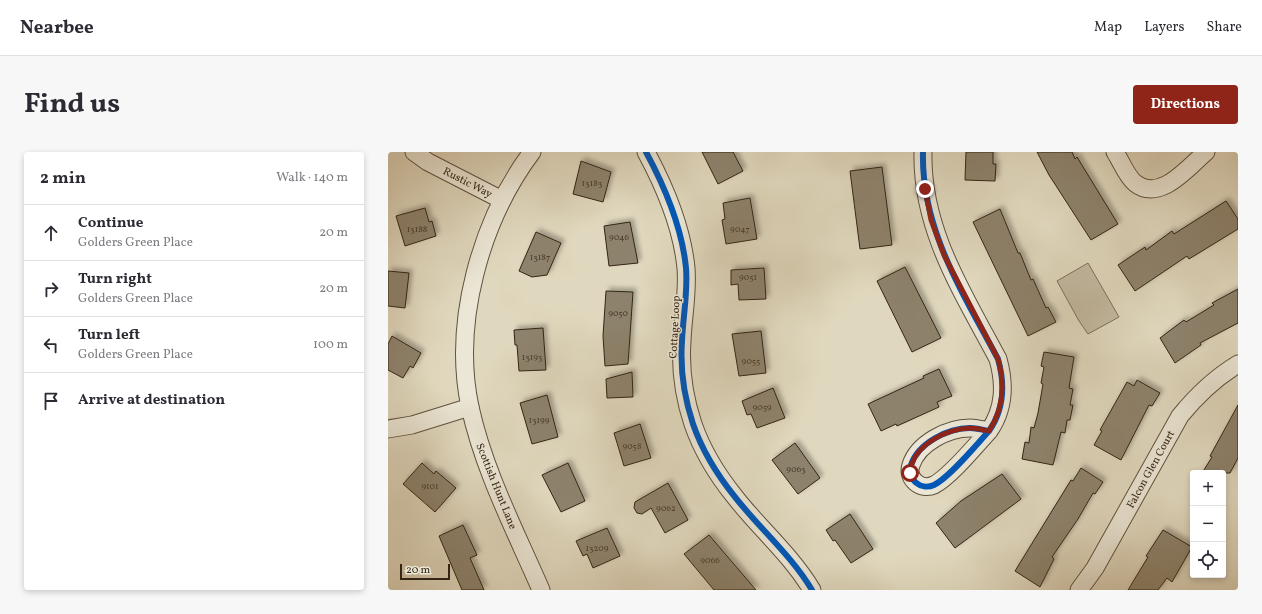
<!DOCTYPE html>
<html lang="en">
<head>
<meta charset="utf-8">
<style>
  body { margin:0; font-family:Vollkorn,serif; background:#f7f7f7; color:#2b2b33 }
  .controls { position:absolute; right:12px; bottom:12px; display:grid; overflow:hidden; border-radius:4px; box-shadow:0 2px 6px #0003 }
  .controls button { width:36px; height:36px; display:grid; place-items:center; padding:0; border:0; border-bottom:1px solid #e1e1e2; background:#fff; color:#2b2b33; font:20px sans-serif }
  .scale { position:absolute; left:12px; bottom:10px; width:50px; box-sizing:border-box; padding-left:4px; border:2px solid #342514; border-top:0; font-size:11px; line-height:14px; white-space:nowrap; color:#342514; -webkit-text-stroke:3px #ebe6d5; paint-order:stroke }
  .stop { position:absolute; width:12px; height:12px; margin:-9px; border:3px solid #8f2418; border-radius:50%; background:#fff }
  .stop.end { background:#8f2418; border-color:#fff; box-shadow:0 1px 4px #0008 }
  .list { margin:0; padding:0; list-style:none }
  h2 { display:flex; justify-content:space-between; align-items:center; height:52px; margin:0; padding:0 16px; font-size:17px }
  h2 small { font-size:13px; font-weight:400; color:#7c7c81 }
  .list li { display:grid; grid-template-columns:26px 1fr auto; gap:12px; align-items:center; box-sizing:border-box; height:56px; padding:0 16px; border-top:1px solid #e1e1e2 }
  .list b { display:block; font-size:15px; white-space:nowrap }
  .list p { margin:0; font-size:13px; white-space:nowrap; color:#7c7c81 }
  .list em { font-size:13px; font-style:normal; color:#7c7c81 }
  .icon { flex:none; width:22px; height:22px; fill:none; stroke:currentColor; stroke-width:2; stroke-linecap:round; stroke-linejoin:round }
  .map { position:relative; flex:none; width:850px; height:438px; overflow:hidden; border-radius:4px }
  header { display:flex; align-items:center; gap:24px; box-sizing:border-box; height:56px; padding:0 20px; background:#fff; border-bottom:1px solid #e1e1e2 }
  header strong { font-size:19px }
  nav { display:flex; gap:22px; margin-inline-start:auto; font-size:14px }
  .intro { display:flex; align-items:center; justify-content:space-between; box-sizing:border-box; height:96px; padding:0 24px }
  h1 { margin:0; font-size:28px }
  .button { padding:10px 18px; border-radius:4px; background:#8f2418; color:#fff; font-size:14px; font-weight:700 }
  main { display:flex; gap:24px; padding:0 24px }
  aside { flex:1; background:#fff; border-radius:4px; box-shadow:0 2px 6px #0003 }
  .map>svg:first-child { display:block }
  .green { fill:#c3baa1; stroke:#7c705a }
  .building { fill:#8d826c; stroke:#342514; filter:url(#shadow) }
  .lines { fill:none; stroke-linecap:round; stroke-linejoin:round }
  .minor-casing { stroke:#5f523e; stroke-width:19 }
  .minor { stroke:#ebe6d5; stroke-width:17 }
  .cycleway-casing { stroke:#ebe6d5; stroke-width:8 }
  .cycleway { stroke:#0057b8; stroke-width:6 }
  .route { stroke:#8f2418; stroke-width:5 }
  .labels { text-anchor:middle; stroke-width:3; stroke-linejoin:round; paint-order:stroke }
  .number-label { font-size:9px; fill:#4a3c2a }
  .street-label { font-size:11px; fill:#342514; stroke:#ebe6d5 }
</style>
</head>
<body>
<header>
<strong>Nearbee</strong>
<nav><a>Map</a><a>Layers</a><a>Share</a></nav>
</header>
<div class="intro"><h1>Find us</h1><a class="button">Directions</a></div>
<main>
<aside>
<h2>2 min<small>Walk · 140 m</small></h2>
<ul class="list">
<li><svg class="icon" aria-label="ahead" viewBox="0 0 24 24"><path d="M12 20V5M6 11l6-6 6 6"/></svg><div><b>Continue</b><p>Golders Green Place</p></div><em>20 m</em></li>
<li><svg class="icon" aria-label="right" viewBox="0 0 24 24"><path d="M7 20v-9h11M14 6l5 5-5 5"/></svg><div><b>Turn right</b><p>Golders Green Place</p></div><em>20 m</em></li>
<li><svg class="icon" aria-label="left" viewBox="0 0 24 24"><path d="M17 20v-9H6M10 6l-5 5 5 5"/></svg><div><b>Turn left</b><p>Golders Green Place</p></div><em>100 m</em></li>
<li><svg class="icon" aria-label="arrive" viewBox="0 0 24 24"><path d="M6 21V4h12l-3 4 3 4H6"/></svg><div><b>Arrive at destination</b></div></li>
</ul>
</aside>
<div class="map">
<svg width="850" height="438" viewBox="0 0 850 438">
  <defs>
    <filter id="shadow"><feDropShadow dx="3.5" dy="-3.5" stdDeviation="2" flood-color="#0004"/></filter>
  </defs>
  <rect width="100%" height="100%" fill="#e0d8be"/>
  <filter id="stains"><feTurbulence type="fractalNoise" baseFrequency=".005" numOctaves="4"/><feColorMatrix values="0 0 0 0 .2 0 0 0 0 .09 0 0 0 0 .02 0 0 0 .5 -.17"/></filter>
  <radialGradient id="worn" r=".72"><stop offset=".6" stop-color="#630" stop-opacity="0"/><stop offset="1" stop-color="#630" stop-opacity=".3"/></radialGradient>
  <!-- green -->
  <polygon class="green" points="700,111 731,165 700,182 691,169 669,129"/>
  <!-- building -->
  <g class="building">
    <polygon points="314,0 345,0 355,19 330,32"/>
    <polygon points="578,0 605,0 605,12 608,12 607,29 577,28"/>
    <polygon points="649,0 684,0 687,7 689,5 730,72 703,88 661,23"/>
    <polygon points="193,9 223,20 215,50 185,42"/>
    <polygon points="494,15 504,93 472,97 462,19"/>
    <polygon points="362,46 369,87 338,92 334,68 337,67 335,51"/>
    <polygon points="838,49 850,67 850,77 801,107 799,104 747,139 730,113 757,95 758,98 784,79 786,82"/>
    <polygon points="37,56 41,70 44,69 48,84 17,94 8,64"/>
    <polygon points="612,57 630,101 632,101 643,128 645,127 658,156 660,155 668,170 640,184 585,70"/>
    <polygon points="242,70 250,111 221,114 216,74"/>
    <polygon points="148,80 173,91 159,123 144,125 131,119"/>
    <polygon points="517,115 553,186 524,200 489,129"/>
    <polygon points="376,116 378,147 351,148 350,132 343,133 343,118"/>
    <polygon points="0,119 21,121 17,156 0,154"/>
    <polygon points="850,137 850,171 812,191 813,193 787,211 772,186 796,168 798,170 826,153 824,151"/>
    <polygon points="218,139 245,140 240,212 217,214 215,184"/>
    <polygon points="155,176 158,218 131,219 129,193 127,193 126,178"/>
    <polygon points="373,179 378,221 351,224 344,182"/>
    <polygon points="4,184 33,201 25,216 22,214 15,226 0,218 0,192"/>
    <polygon points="656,200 686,205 681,236 685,237 682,253 685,253 682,268 679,268 677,281 673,280 665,313 634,307 637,290 641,291 643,275 646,276 650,261 655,232 653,231 656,215 653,214"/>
    <polygon points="551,217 564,244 549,250 551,255 509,274 508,272 493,279 480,252 536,226 535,224"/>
    <polygon points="244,220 245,245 219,246 218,227"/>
    <polygon points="749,228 772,241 764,254 761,253 733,308 706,293 714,279 712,278 739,230 746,234"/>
    <polygon points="385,236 397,266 369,276 363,262 359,263 354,249"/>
    <polygon points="159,243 170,285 144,292 132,251"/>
    <polygon points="850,253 850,306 842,321 814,321 824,305 822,304"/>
    <polygon points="252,272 263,306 236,314 226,281"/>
    <polygon points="407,291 432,326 410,342 384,308"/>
    <polygon points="34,311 46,322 48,319 68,336 47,360 15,332"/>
    <polygon points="180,311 197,349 173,360 154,323"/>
    <polygon points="693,316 715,330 707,342 705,341 690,367 664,405 666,407 652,435 627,419 683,328 685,329"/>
    <polygon points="614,322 633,347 567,396 548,371 573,349"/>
    <polygon points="280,331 300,368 277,381 263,356 254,362 249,361 246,356 247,350"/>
    <polygon points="462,362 485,397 463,411 447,388 445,389 438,378"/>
    <polygon points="75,373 89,403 82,406 96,438 74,438 51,384"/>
    <polygon points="219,376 232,404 205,416 199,402 195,404 188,389"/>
    <polygon points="775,378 804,395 784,430 779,426 770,438 740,438 760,405 758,404"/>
    <polygon points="321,383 368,438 326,438 296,402"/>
  </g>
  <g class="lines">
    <defs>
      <g id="minor">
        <polyline points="26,0 40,10 114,48"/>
        <path d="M 144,0 C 93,68 64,170 82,255 C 96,319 127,378 153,438"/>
        <path d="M 258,0 C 278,37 294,75 298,116 C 300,141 295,164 294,189 C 292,217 296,245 305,272 C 314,298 330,324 347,345 C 372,377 403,403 424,438"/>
        <path d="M 535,0 C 533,77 575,141 610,207 C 617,232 617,256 601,279 C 589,292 562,325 546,333 C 533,339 518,327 523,313 C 530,291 560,276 582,276 C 588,276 595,278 601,279"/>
        <path d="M 727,0 C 733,9 739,25 747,31 C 772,51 800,15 818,0"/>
        <polyline points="0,277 24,273 82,255"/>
        <path d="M 691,438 L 707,416 L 792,264 C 809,243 827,226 850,212"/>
      </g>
    </defs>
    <!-- minor casing -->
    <use href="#minor" class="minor-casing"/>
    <!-- minor -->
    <use href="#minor" class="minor"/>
    <defs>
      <g id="cycleway">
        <path d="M 258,0 C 278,37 294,75 298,116 C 300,141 295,164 294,189 C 292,217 296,245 305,272 C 314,298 330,324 347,345 C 372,377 403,403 424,438"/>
        <path d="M 535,0 C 533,77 575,141 610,207 C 617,232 617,256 601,279 C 589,292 562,325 546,333 C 533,339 518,327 523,313 C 530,291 560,276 582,276 C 588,276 595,278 601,279"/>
      </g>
    </defs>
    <!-- cycleway casing -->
    <use href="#cycleway" class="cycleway-casing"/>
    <!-- cycleway -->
    <use href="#cycleway" class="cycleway"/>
  </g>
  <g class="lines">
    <!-- route -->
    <path class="route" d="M 522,321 C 524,294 557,277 582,276 C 588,276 595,278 601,279 C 616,256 617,232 610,207 L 556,103 L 543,68 L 537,37"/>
  </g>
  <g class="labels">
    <!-- number labels -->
    <g class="number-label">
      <text x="204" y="34">13183</text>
      <text x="29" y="80">13188</text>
      <text x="352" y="80">9047</text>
      <text x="231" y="88">9046</text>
      <text x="152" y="108">13187</text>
      <text x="360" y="128">9051</text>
      <text x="230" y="164">9050</text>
      <text x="144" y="208">13193</text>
      <text x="363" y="212">9055</text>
      <text x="374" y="258">9059</text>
      <text x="151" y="271">13199</text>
      <text x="244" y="297">9058</text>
      <text x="408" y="320">9063</text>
      <text x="42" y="337">9101</text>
      <text x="278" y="359">9062</text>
      <text x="209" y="399">13209</text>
      <text x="322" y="411">9066</text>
    </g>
    <!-- street labels -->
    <g class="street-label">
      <text transform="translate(80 30) rotate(27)" y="4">Rustic Way</text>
      <text transform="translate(286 175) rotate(-87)" y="4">Cottage Loop</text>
      <text transform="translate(762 317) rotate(-61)" y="4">Falcon Glen Court</text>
      <text transform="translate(109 334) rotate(68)" y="4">Scottish Hunt Lane</text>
    </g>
  </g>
  <rect width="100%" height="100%" filter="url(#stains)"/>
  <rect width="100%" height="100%" fill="url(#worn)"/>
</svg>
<div class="controls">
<button>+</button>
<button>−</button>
<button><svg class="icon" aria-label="locate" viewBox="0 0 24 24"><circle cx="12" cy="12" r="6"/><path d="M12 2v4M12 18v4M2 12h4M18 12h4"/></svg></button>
</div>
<div class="scale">20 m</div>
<div class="stop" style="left:522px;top:321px"></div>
<div class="stop end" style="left:537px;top:37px"></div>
</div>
</main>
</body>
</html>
